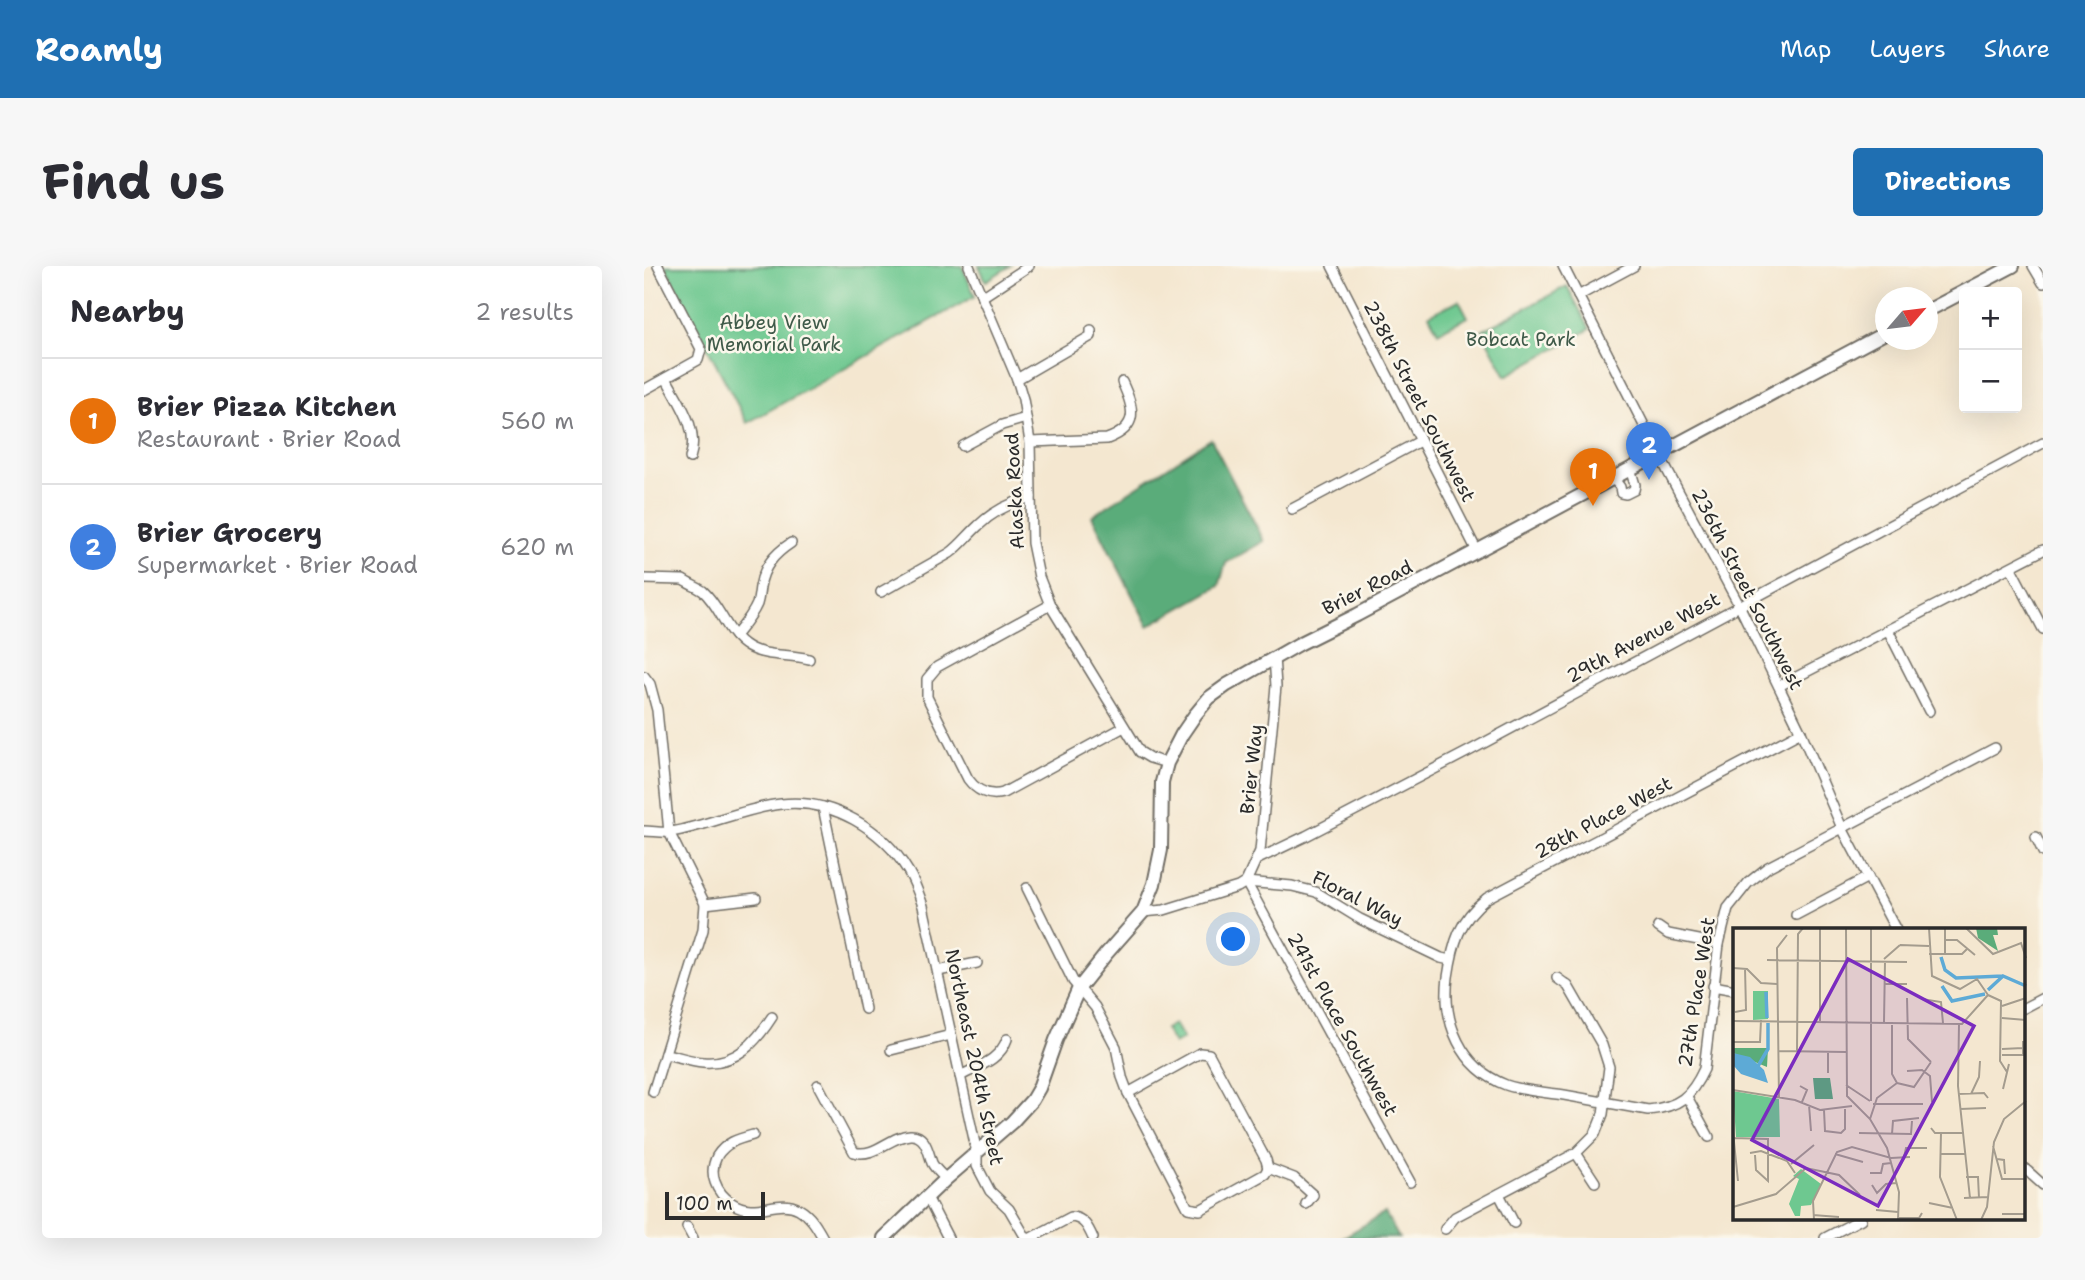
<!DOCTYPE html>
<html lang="en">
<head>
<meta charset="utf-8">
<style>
  body { margin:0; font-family:"Shantell Sans",sans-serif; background:#f7f7f7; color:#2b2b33 }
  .controls { position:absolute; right:21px; top:21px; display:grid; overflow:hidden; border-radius:7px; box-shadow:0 7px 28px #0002 }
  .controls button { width:63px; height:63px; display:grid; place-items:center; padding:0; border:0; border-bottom:2px solid #e1e1e2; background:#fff; color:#2b2b33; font:35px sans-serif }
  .compass { position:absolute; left:1231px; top:21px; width:63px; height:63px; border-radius:50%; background:#fff; box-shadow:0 7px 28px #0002; rotate:62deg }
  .scale { position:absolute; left:21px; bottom:18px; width:100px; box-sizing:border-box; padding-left:7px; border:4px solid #2b2b2b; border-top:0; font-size:19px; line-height:24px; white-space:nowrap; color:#2b2b2b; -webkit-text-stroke:5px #fbf7ec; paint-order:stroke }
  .you { position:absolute; left:590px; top:674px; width:24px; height:24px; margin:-18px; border:5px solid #fff; border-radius:50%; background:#1a73e8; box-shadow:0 0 0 10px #1a73e833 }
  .badge { display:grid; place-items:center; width:46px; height:46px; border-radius:50%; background:#1f6fb2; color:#fff; font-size:23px; font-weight:700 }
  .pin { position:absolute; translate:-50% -58px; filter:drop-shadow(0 2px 4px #0008) }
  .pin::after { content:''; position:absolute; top:37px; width:24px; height:21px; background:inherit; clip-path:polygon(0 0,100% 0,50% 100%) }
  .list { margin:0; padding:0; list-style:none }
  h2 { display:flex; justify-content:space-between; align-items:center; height:91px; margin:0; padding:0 28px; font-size:30px }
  h2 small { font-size:23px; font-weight:400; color:#7c7c81 }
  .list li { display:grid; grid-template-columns:46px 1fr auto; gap:21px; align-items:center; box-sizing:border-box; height:126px; padding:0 28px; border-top:2px solid #e1e1e2 }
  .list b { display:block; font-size:26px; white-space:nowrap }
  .list p { margin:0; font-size:23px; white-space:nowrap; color:#7c7c81 }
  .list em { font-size:23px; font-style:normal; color:#7c7c81 }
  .map { position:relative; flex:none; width:1399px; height:972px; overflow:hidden; border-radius:7px }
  header { display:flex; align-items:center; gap:42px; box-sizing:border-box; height:98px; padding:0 35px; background:#1f6fb2; color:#fff }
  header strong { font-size:33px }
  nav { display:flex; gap:38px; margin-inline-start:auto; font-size:24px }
  .intro { display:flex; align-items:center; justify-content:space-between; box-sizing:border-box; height:168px; padding:0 42px }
  h1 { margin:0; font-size:49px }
  .button { padding:18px 32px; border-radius:7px; background:#1f6fb2; color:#fff; font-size:24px; font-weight:700 }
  main { display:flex; gap:42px; padding:0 42px }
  aside { flex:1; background:#fff; border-radius:7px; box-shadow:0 7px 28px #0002 }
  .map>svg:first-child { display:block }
  .green { fill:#6ec890; stroke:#4c7a5e; stroke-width:2 }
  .forest { fill:#5aac7a; stroke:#426c52; stroke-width:2 }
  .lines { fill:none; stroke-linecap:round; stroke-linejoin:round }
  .minor-casing { stroke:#716d65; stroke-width:12 }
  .major-casing { stroke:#716d65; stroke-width:16 }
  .minor { stroke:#fff; stroke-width:9 }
  .major { stroke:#fff; stroke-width:12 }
  .labels { text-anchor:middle; stroke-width:5; stroke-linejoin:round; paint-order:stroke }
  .park-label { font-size:19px; fill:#3f5a49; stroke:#fbf7ec }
  .street-label { font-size:19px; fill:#2b2b2b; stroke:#fbf7ec }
  .inset-river { fill:none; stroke:#5daad6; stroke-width:3.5 }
  .inset-road { fill:none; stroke:#a49c8e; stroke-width:2 }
  .view { fill:#7b2cbf; fill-opacity:0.15; stroke:#7b2cbf; stroke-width:3.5 }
  .inset-edge { fill:none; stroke:#2b2b2b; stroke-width:3.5 }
</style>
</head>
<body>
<header>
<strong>Roamly</strong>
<nav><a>Map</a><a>Layers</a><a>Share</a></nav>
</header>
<div class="intro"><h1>Find us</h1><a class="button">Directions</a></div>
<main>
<aside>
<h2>Nearby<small>2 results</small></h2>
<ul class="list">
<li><span class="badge" style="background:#e8710a">1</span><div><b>Brier Pizza Kitchen</b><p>Restaurant · Brier Road</p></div><em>560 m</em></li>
<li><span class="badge" style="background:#3f7fe0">2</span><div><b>Brier Grocery</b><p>Supermarket · Brier Road</p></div><em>620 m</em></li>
</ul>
</aside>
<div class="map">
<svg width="1399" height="972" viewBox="0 0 1399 972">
  <rect width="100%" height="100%" fill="#fbf7ec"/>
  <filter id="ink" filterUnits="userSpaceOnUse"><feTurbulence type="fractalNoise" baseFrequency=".0143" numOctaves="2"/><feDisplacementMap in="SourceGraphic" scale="14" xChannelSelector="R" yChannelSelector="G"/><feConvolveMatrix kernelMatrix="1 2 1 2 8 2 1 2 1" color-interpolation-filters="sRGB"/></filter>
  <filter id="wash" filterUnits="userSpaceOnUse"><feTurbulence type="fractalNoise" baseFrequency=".00686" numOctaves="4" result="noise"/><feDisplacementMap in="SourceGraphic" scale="28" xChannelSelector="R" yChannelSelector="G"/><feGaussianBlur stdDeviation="1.57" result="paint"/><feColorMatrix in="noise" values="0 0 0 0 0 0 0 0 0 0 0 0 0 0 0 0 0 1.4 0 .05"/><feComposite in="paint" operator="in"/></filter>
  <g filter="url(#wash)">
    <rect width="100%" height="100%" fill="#f4e7d0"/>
    <!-- green -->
    <g class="green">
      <polygon points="21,0 318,0 331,30 103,157"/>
      <polygon points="335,0 366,0 342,15"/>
      <polygon points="923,20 946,63 862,110 838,65"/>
      <polygon points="815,34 824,51 794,66 785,49"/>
      <polygon points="530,758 539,773 530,778 521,763"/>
    </g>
    <!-- forest -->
    <g class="forest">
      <polygon points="567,173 620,275 582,297 575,320 504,360 448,250"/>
      <polygon points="741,947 755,972 698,972"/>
    </g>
  </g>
  <g filter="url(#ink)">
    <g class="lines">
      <defs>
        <g id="minor">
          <polyline points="325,0 373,113 379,133 386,176 388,277 395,311 406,339 496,486 506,492 523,497"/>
          <polyline points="688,0 833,285"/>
          <polyline points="919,0 1014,187 1095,339 1157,466 1198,562 1252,664"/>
          <polyline points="1389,0 1399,17"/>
          <polyline points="934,30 990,0"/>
          <polyline points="338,31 385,0"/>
          <path d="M 22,112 C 35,137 56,163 46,192"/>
          <polyline points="373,113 447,70 447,64"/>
          <polyline points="0,124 54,94 57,83 14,0"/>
          <path d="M 386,176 L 463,173 C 496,161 490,142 478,116"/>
          <polyline points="319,180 358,159 382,152"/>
          <polyline points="969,212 976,221 977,227 982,228 990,224 991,219 986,202"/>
          <polyline points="648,243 776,175"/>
          <polyline points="1367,302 1399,363"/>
          <path d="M 0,313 L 39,314 C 45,318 53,321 59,325 C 77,341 82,368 104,381 C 121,391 146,388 165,393"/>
          <path d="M 237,326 L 306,287 C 317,279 324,269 334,260 C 348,246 369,236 387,231"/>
          <path d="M 406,339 L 293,401 L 283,413 L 283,431 L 324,513 C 332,524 344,531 359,527 L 480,461"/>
          <polyline points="1244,364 1285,445"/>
          <path d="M 91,370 C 99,360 108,350 113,338 C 115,332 115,327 116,321 C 119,301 130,288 147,277"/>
          <polyline points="0,410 6,418 13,444 25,566 61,638 59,664 9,826"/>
          <polyline points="1135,420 1399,284"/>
          <path d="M 1157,466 L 843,632 C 815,654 809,677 804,711 C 798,756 817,802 862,819 C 879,825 901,826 920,829 C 948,834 976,839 1004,844 C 1035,841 1047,831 1060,803 L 1075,678 L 1084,642 L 1104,617 L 1124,601 L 1351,482"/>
          <polyline points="179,541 221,743"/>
          <path d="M 0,565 C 9,565 18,567 27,566 C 64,560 100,542 137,538 C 187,532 239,563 264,605 C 271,616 275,628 279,640 L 333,887 L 333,900 L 346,925 L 365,943 L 382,972"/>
          <polyline points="1392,571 1399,586"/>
          <polyline points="614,593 662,570 825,485 1399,177"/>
          <polyline points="602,616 766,916"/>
          <polyline points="602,616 616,585 632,420 630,391"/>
          <polyline points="602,616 648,620 672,626 716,653 797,692 806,694"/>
          <polyline points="383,622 429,715 451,741 472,781 478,811 484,827 544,942 556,944 621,908 624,902"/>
          <polyline points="61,638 112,632"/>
          <polyline points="499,646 520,644 594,621 602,616"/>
          <polyline points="1152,649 1224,611"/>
          <polyline points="1014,661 1024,668 1075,678"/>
          <polyline points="294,705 333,697"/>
          <polyline points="1069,720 1091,724"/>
          <polyline points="1380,742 1399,732"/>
          <polyline points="247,784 307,769"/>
          <path d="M 21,788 C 33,790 46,795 59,796 C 92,799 112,776 128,751"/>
          <path d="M 316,810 C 335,800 356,794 363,773"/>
          <path d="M 174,819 L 210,886 C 231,892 246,870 266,869 C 282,868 284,886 288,897 C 291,903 297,908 302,913"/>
          <polyline points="484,827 556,787 565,788 622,894 624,902"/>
          <polyline points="1043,831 1065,871"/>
          <path d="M 109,869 C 94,873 82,876 73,890 C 69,898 68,908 71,916 C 74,925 80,932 88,937 C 112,953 133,931 155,943 C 167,950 173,961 179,972"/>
          <polyline points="932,887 951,916"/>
          <polyline points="624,902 650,912 669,929 662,938"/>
          <polyline points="1380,902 1399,919"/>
          <polyline points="855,928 870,957"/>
          <polyline points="283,931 304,972"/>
          <polyline points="43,961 49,972"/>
          <polyline points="801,963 811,951 932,887 951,868 959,848 965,801 958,779 924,720 913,712"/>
          <path d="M 387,972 L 427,951 C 440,952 444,961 449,972"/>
          <polyline points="1181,972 1217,953"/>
        </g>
        <g id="major">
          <polyline points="1283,45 1369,0"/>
          <polyline points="240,972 302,913 368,856 388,834 395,822 412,774 435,722 462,688 499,646 510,618 517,584 518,516 523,497 538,468 551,449 565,432 583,419 655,378 713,349 1241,67"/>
        </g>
      </defs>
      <!-- minor casing -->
      <use href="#minor" class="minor-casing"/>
      <!-- major casing -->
      <use href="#major" class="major-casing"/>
      <!-- minor -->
      <use href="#minor" class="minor"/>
      <!-- major -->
      <use href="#major" class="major"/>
    </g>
  </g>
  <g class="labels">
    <!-- park labels -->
    <g class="park-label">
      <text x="130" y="63">Abbey View<tspan x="130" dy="22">Memorial Park</tspan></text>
      <text x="877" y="80">Bobcat Park</text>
    </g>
    <!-- street labels -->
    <g class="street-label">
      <text transform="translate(776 135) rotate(63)" y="7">238th Street Southwest</text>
      <text transform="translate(370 225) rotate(-93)" y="7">Alaska Road</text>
      <text transform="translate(723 321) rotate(-27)" y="7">Brier Road</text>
      <text transform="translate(1104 323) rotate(63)" y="7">236th Street Southwest</text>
      <text transform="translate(999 371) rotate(-28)" y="7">29th Avenue West</text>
      <text transform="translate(607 503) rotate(-84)" y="7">Brier Way</text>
      <text transform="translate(959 551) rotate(-28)" y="7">28th Place West</text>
      <text transform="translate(714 632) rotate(27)" y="7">Floral Way</text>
      <text transform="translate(1052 726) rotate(-81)" y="7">27th Place West</text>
      <text transform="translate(699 758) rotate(61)" y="7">241st Place Southwest</text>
      <text transform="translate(331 791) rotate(78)" y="7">Northeast 204th Street</text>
    </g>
  </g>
  <!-- overview -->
  <g transform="translate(1089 662)">
    <rect width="292" height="292" fill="#f4e7d0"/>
    <path d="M 20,63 L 35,63 L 35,91 L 20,92 ZM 0,163 L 46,171 L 47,209 L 3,209 ZM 68,241 L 88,256 L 78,277 L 68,278 L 67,288 L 62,288 L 56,276 L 66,251 L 60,248 Z" fill="#6ec890"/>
    <path d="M 243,0 L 264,0 L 265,7 L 260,7 L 265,23 L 245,10 ZM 0,120 L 35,120 L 34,139 L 0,125 ZM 80,150 L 97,150 L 100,171 L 82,171 Z" fill="#5aac7a"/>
    <path d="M 0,125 L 17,129 L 31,142 L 35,155 L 8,146 L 0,137 Z" fill="#5daad6"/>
    <path class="inset-river" d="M 208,29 L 212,42 L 223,50 L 270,48M 209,58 L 219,73 L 252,66M 255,62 L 270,48 L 293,58M 33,64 L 34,90M 25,138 L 35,121 L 35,95"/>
    <path class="inset-road" d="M 113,0 L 114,168 L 137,191 L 154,220 L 166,264 L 165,292M 196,0 L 199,48 L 227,61 L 244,51 L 255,67M 233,0 L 260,26 L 288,15 L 293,30M 212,12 L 224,12 L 242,27M 167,17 L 196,18M 212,25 L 212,0M 196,26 L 229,26 L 234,21M 151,31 L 167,17M 34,32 L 174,34M 0,40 L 14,41 L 28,55 L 44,56M 152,56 L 174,56M 255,67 L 268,73 L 267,133 L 274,144M 174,70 L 175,111 L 198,134M 189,71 L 208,74 L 210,95M 269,78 L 293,70M 2,84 L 13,82 L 12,40M 269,90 L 293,92M 0,93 L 229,96 L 255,67M 87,93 L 87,0M 151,94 L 152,33M 159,94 L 159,146 L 164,155M 226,96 L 225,158 L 237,270M 0,114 L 27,114 L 28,92M 269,121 L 290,120M 45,123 L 113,124M 64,123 L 65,6 L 70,0M 95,123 L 95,145M 269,127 L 290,127 L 290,113M 174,143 L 189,142 L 197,148 L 199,174M 164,155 L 181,159 L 198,134M 113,157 L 137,173M 67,158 L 74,162 L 69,174M 270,161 L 276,136M 0,162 L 62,172 L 87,182 L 119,178M 225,166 L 251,165 L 255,170M 238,166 L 246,149 L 247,133M 46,170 L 44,20 L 54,7M 138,173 L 138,0M 140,176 L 190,176M 76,177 L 78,203M 227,181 L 253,180M 91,182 L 92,203 L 108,205 L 112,201 L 112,181M 137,191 L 144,170 L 164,155M 198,200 L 202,205 L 231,205M 0,204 L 5,253M 126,205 L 178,206 L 179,193M 208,205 L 207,249 L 224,292M 159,206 L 160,193 L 186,190M 0,210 L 35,211 L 35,253 L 23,242 L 22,227M 260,218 L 269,251 L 293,251M 17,225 L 28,223 L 54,233 L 62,245M 102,226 L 130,234M 208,226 L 233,226M 171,229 L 173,220 L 194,220M 264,231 L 271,232 L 272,246M 58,236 L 81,217M 137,245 L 148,245 L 150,236 L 158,235M 233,249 L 245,249 L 246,270M 139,257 L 144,265 L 153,256 L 163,255M 231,270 L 255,269M 196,275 L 220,280M 0,279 L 43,266 L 73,240 L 106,247 L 127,267M 143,282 L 165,284M 269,286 L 293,286M 80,287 L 106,289M 165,290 L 186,290 L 189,285M 81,292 L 80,273 L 104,224 L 119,219 L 158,230 L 177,229M 248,292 L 254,279 L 261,214 L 271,191 L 293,173"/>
    <path class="view" d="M 115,31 L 241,98 L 145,278 L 19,212 Z"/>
    <rect width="292" height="292" class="inset-edge"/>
  </g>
</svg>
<div class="controls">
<button>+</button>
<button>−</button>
</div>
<svg class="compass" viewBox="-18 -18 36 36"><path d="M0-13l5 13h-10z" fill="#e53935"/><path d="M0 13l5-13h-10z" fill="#7c7c81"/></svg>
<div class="scale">100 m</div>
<div class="you"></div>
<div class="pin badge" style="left:949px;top:240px;background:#e8710a">1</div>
<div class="pin badge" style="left:1005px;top:214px;background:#3f7fe0">2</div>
</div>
</main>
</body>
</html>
